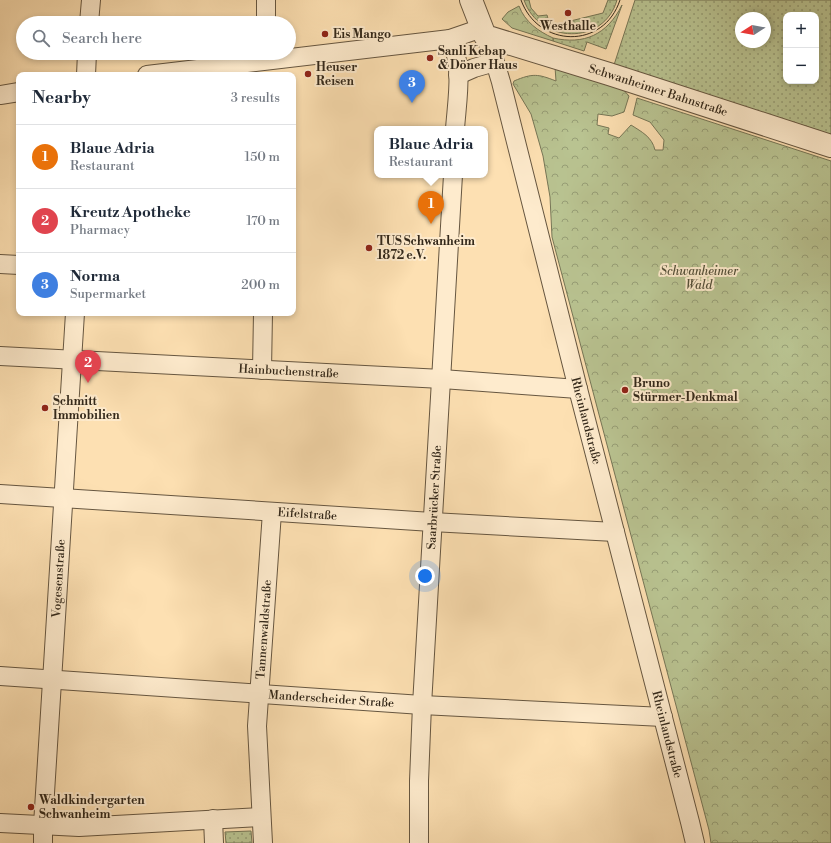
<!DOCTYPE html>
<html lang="en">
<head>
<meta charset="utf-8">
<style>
  body { margin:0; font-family:"Libre Bodoni",serif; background:#f6f6f7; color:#1f2937 }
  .controls { position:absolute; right:12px; top:12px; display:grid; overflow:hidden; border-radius:8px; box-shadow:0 2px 6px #0003 }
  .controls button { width:36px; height:36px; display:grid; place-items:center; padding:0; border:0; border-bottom:1px solid #e0e1e3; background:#fff; color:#1f2937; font:20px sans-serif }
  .compass { position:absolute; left:735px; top:12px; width:36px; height:36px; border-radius:50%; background:#fff; box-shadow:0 2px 6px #0003; rotate:259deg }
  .you { position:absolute; left:425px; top:576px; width:14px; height:14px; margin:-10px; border:3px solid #fff; border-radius:50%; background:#1a73e8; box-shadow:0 0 0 6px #1a73e833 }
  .badge { display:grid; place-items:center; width:26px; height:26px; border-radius:50%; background:#1a73e8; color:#fff; font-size:13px; font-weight:700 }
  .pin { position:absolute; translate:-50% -33px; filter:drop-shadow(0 1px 2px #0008) }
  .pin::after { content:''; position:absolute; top:21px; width:14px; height:12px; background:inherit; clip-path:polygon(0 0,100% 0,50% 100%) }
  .popup { position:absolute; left:374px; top:126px; width:114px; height:52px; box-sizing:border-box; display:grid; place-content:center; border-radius:8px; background:#fff; filter:drop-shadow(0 1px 3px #0005); font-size:13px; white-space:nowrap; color:#747a83 }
  .popup b { font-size:15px; color:#1f2937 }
  .popup::after { content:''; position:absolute; left:50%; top:100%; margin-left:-8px; border:8px solid transparent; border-top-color:#fff }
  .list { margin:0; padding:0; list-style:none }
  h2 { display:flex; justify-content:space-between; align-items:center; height:52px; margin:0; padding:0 16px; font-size:17px }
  h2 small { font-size:13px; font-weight:400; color:#747a83 }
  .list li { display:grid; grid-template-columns:26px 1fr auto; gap:12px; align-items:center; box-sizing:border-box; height:64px; padding:0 16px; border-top:1px solid #e0e1e3 }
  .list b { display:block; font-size:15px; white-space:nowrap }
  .list p { margin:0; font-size:13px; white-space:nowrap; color:#747a83 }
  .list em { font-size:13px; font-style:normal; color:#747a83 }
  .icon { flex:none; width:22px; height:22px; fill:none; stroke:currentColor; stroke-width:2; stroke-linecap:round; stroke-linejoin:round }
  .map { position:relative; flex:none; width:831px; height:843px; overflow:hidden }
  .search { position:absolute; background:#fff; box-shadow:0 2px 6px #0003; left:16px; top:16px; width:280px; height:44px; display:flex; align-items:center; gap:10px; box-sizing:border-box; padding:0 14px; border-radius:22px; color:#747a83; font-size:15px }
  .panel { position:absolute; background:#fff; box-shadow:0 2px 6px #0003; left:16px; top:72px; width:280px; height:244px; border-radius:8px }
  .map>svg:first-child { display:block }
  .green { fill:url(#green-dots); stroke:#767656; fill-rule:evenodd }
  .forest { fill:url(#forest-crowns); stroke:#767656 }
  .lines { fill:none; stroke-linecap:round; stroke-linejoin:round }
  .minor-casing { stroke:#665640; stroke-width:20 }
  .tertiary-casing { stroke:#665640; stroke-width:24 }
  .minor { stroke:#feebcd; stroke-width:18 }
  .tertiary { stroke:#feebcd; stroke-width:22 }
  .tram { stroke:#33281a; stroke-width:1 }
  .poi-dot { fill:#8f2418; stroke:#feebcd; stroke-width:1.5 }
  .labels { text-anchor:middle; stroke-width:4; stroke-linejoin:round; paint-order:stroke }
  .poi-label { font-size:12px; font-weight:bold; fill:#33281a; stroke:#feebcd; text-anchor:start }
  .street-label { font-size:12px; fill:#33281a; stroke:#feebcd }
  .park-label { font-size:12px; font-style:italic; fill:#544f38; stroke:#feebcd }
</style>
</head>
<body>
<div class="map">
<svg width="831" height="843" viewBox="0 0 831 843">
  <defs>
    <pattern id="green-dots" width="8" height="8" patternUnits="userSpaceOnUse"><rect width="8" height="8" fill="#b9c391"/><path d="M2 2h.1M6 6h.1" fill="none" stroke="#979e76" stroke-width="1.8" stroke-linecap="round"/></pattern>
    <pattern id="forest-crowns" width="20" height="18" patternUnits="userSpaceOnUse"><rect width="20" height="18" fill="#b9c391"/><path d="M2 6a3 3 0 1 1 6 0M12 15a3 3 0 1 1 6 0" fill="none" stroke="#979e76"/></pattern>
  </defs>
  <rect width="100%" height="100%" fill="#fde0b2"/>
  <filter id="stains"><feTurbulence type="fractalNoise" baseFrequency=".005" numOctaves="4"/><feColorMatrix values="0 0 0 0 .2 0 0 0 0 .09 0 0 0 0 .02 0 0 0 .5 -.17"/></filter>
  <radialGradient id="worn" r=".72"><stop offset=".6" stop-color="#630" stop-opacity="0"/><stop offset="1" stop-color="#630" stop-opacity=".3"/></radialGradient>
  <!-- green -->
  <g class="green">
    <path d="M 524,0 L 529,0 L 531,8 L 538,16 L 547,15 L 550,26 L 603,13 L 608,0 L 617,0 C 604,46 539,44 524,0 Z"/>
    <path d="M 635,0 L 831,0 L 831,137 L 613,68 ZM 786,15 L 816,15 L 816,81 L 786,81 ZM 741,18 L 765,18 L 765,42 L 741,42 Z"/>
    <path d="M 622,5 L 606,49 L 587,42 L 584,51 L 553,41 L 553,38 C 584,45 607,35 622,5 Z"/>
    <polygon points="251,831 252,843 226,843 225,832"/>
  </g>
  <!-- forest -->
  <g class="forest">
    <path d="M 519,6 C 525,22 538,31 553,38 L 553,41 L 512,28 L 502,19 L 508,12 Z"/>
    <path d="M 555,67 L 621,87 L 629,96 L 624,112 L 612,116 L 598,114 L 597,125 L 609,128 L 608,134 L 619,138 L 631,125 C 642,132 652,137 655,150 L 663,150 L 664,140 L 650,122 L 633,115 L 637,98 L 831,161 L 831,843 L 711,843 L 709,830 L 552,237 L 550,197 L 543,156 L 531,114 L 513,84 L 514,81 C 533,73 538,74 556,81 Z"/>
  </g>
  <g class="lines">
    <defs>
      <g id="minor">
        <polyline points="266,0 266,23"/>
        <polyline points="89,23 91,0"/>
        <path id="s1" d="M 485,36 L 495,62 L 501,82 L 578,389 L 690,822 L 695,843"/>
        <path d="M 450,39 C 464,65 457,100 455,129"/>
        <polyline points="86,75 87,53"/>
        <polyline points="147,75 450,39 482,28"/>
        <polyline points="458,75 474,68 495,62"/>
        <polyline points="0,95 19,92"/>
        <polyline points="0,264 19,265"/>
        <path id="s2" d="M 0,356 L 442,379 L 578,389"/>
        <polyline points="262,370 263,313"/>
        <path id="s3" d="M 0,494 L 432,522 L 615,532"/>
        <path id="s4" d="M 0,676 L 422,705 L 663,717"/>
        <polyline points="213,819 214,843"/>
        <polyline points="0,823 79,827 261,817"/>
        <path id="s5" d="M 43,843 L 43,825 L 75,313"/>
        <path id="s6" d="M 263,843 L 257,726 L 272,512"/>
        <path id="s7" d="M 419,843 L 419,781 L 422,705 L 453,175"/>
      </g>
      <g id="tertiary">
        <path id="s8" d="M 471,0 L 485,36 L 609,74 L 831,146"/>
      </g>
    </defs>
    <!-- minor casing -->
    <use href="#minor" class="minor-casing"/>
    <!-- tertiary casing -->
    <use href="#tertiary" class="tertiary-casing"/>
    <!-- minor -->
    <use href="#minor" class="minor"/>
    <!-- tertiary -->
    <use href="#tertiary" class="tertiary"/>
    <!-- tram -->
    <path class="tram" d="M 521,0 C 538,48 604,50 620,0"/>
  </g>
  <!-- markers -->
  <g class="poi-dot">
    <circle cx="568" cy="13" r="4"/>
    <circle cx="325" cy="34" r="4"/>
    <circle cx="430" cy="58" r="4"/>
    <circle cx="308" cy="74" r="4"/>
    <circle cx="369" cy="248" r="4"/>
    <circle cx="625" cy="390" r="4"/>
    <circle cx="45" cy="408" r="4"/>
    <circle cx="31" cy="807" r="4"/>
  </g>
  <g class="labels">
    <!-- poi labels -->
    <g class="poi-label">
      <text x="568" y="30" text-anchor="middle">Westhalle</text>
      <text x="333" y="38">Eis Mango</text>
      <text x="438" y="55">Sanli Kebap<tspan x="438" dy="14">&amp; Döner Haus</tspan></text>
      <text x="316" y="71">Heuser<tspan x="316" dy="14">Reisen</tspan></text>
      <text x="377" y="245">TUS Schwanheim<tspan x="377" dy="14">1872 e.V.</tspan></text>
      <text x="633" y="387">Bruno<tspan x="633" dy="14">Stürmer-Denkmal</tspan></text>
      <text x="53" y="405">Schmitt<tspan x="53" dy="14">Immobilien</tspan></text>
      <text x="39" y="804">Waldkindergarten<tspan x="39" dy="14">Schwanheim</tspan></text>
    </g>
    <!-- street labels -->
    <g class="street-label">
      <text dy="4" stroke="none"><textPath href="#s8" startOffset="220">Schwanheimer Bahnstraße</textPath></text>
      <text dy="4" stroke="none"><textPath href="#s2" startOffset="289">Hainbuchenstraße</textPath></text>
      <text dy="4" stroke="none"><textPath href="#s1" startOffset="398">Rheinlandstraße</textPath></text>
      <text dy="4" stroke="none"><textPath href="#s7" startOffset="346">Saarbrücker Straße</textPath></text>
      <text dy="4" stroke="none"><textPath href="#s3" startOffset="308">Eifelstraße</textPath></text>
      <text dy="4" stroke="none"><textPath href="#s5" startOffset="265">Vogesenstraße</textPath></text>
      <text dy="4" stroke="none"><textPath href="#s6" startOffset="214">Tannenwaldstraße</textPath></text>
      <text dy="4" stroke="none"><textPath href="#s4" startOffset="332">Manderscheider Straße</textPath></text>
      <text dy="4" stroke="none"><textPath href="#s1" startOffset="722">Rheinlandstraße</textPath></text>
    </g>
    <!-- park labels -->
    <g class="park-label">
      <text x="699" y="275">Schwanheimer<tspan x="699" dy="14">Wald</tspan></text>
    </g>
  </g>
  <rect width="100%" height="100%" filter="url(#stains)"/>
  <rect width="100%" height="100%" fill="url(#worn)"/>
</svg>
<div class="controls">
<button>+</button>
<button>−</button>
</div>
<svg class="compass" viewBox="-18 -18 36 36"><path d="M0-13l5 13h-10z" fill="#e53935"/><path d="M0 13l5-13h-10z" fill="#747a83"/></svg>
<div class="you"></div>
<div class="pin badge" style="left:431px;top:224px;background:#e8710a">1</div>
<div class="popup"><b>Blaue Adria</b>Restaurant</div>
<div class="pin badge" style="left:88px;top:383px;background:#e0444e">2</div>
<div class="pin badge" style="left:412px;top:103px;background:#3f7fe0">3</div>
<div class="search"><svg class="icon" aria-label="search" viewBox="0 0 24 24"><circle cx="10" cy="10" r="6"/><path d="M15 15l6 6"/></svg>Search here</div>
<section class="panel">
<h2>Nearby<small>3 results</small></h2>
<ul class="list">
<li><span class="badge" style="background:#e8710a">1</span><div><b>Blaue Adria</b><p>Restaurant</p></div><em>150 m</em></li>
<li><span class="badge" style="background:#e0444e">2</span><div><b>Kreutz Apotheke</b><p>Pharmacy</p></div><em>170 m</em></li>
<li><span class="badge" style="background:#3f7fe0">3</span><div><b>Norma</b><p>Supermarket</p></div><em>200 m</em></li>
</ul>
</section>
</div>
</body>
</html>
